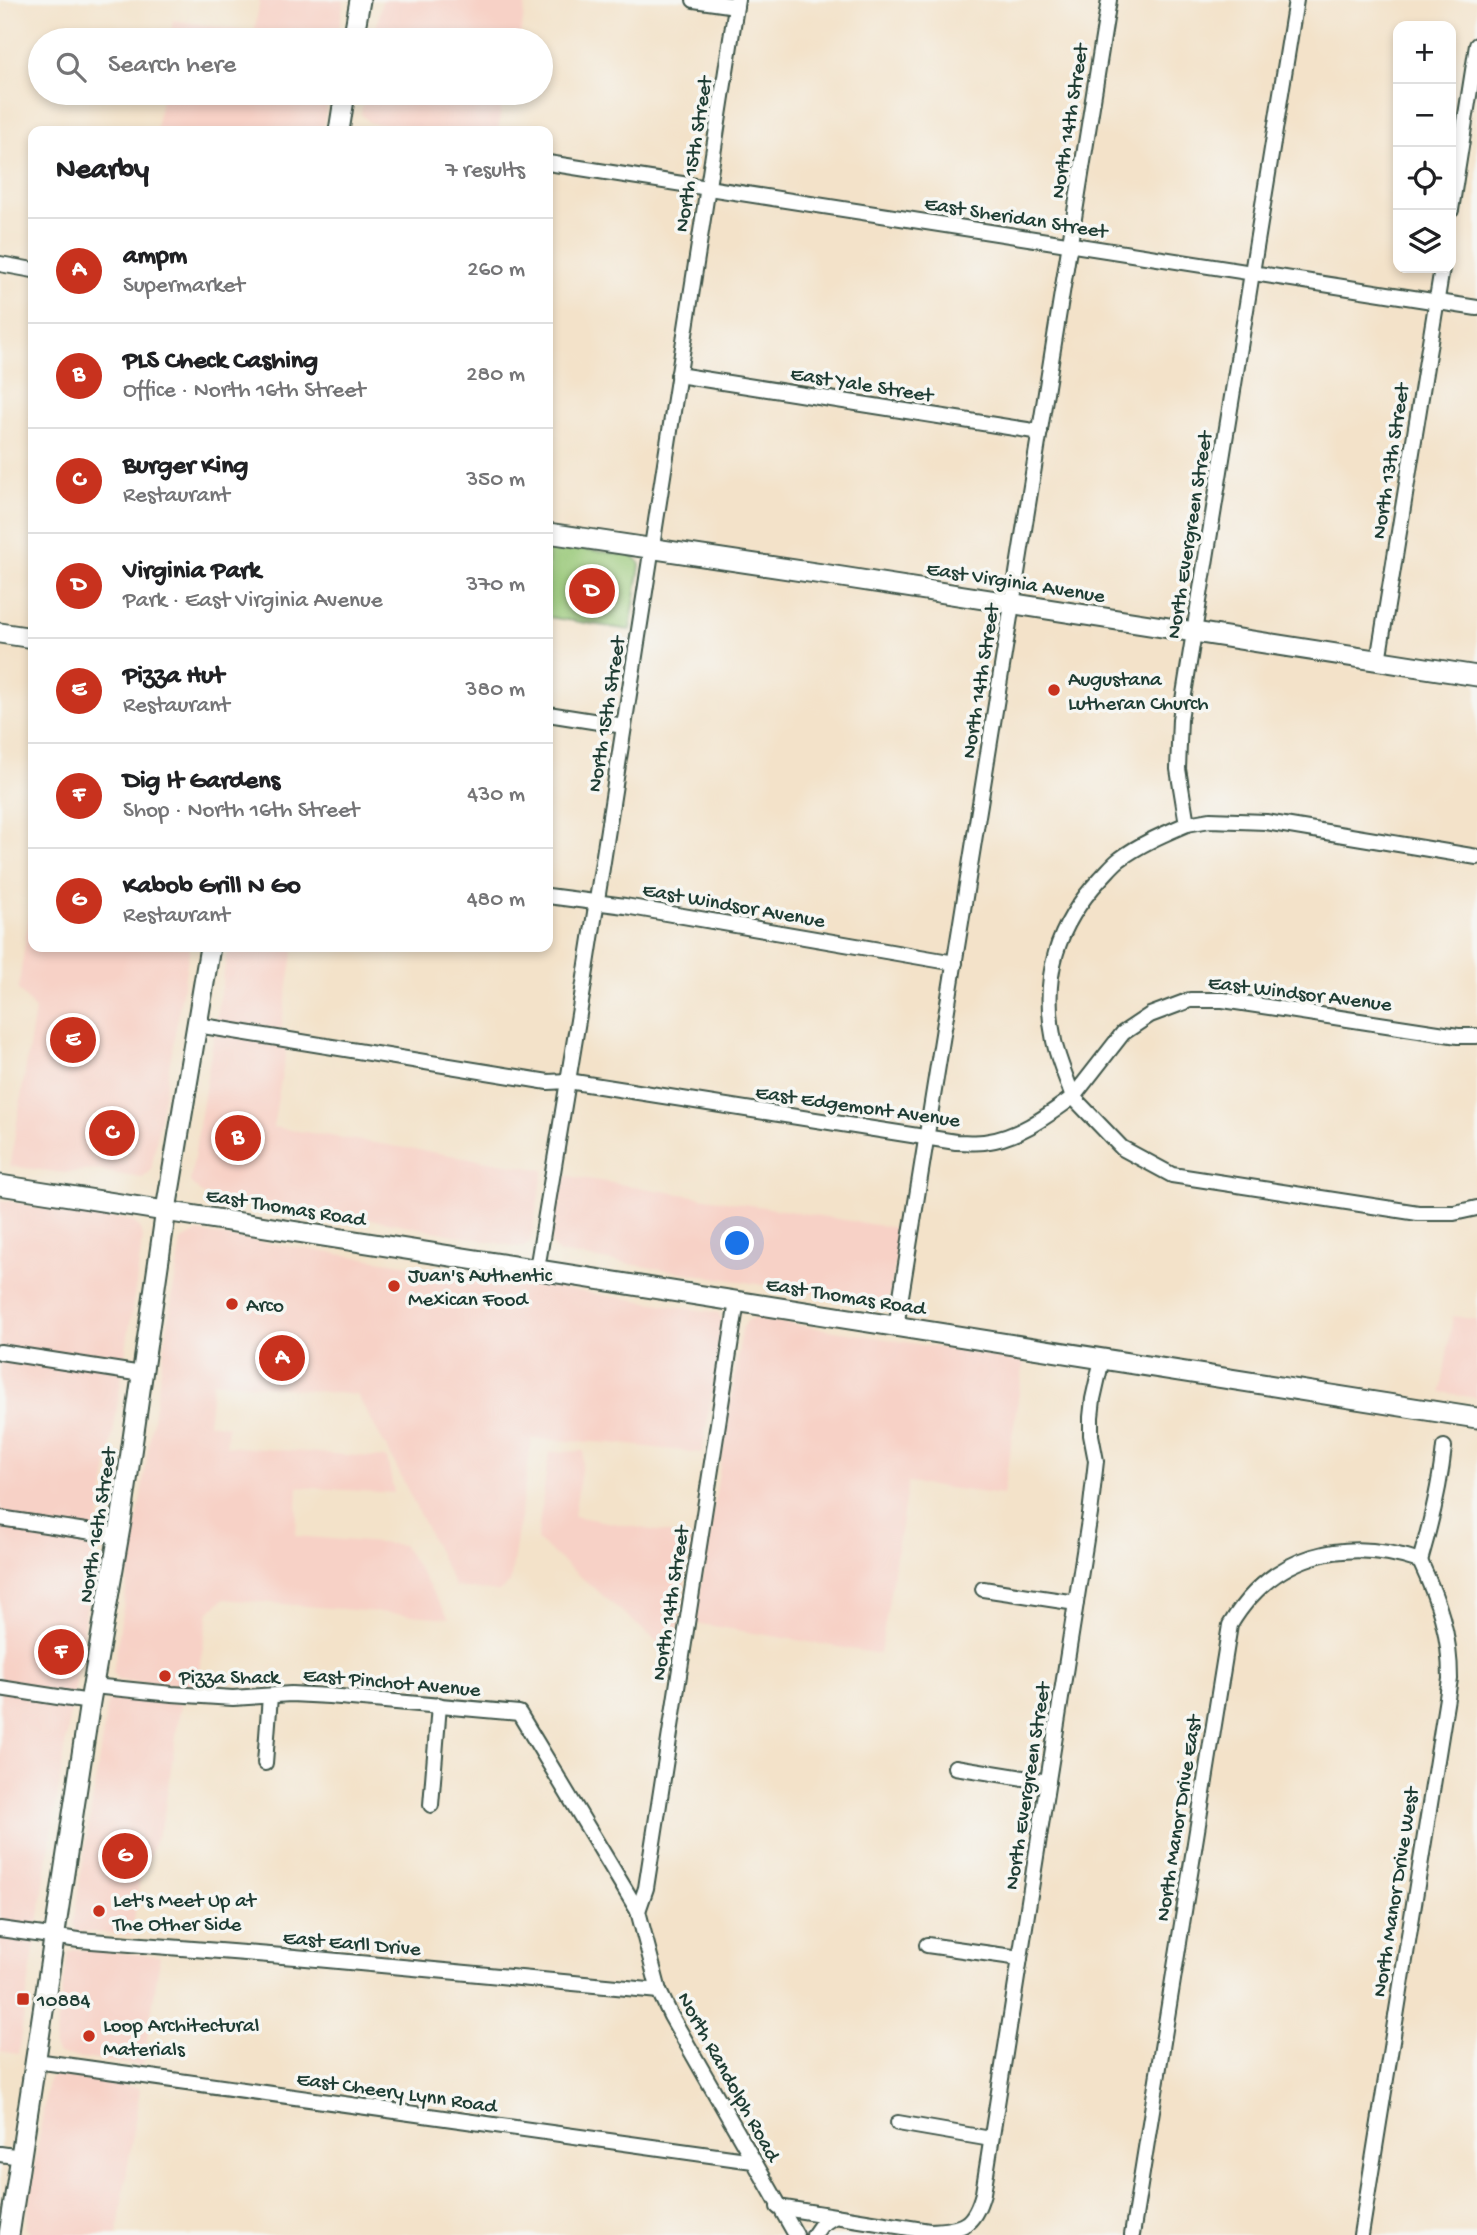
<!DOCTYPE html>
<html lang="en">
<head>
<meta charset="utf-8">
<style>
  body { margin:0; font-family:"Gochi Hand",sans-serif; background:#f6f6f6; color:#202124 }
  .controls { position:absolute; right:21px; top:21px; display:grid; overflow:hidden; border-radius:14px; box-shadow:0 4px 10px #0003 }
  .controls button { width:63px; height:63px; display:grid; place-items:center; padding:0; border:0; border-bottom:2px solid #e0e0e0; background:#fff; color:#202124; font:35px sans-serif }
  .you { position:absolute; left:738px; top:1244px; width:24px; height:24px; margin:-18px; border:5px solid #fff; border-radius:50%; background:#1a73e8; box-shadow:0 0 0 10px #1a73e833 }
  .badge { display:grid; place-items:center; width:46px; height:46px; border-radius:50%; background:#c8321e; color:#fff; font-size:23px; font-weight:700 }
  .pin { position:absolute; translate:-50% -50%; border:4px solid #fff; box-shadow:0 2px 7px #0006 }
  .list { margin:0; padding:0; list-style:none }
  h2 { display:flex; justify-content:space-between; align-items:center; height:91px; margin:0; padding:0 28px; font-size:30px }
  h2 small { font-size:23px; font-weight:400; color:#757577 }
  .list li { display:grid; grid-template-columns:46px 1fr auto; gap:21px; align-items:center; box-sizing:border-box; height:105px; padding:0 28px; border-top:2px solid #e0e0e0 }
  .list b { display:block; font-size:26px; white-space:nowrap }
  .list p { margin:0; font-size:23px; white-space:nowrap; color:#757577 }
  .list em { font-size:23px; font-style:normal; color:#757577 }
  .icon { flex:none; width:38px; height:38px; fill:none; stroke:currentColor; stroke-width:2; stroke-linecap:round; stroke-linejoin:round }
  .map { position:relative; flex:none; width:1477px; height:2235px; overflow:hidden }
  .search { position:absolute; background:#fff; box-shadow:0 4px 10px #0003; left:28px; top:28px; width:525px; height:77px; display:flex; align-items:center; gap:18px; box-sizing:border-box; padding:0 24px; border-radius:38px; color:#757577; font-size:26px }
  .panel { position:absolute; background:#fff; box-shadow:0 4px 10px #0003; left:28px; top:126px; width:525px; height:826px; border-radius:14px }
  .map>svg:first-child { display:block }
  .built { fill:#f7d1c6 }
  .green { fill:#98c877; stroke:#5c8256; stroke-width:2 }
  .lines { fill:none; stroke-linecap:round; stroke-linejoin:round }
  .street-casing { stroke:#3f564a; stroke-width:18 }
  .secondary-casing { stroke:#3f564a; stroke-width:23 }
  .street { stroke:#fff; stroke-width:14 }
  .secondary { stroke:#fff; stroke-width:19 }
  .poi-dot { fill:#c8321e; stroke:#f6f6f2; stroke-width:2.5 }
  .labels { text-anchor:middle; stroke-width:7; stroke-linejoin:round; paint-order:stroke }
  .street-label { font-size:21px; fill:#1f3d34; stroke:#f6f6f2 }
  .poi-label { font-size:21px; fill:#1f3d34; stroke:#f6f6f2; text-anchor:start }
</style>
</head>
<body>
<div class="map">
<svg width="1477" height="2235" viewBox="0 0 1477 2235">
  <rect width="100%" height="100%" fill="#f6f6f2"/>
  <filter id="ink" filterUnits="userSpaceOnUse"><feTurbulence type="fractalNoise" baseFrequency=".0143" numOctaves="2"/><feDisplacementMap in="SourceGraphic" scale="14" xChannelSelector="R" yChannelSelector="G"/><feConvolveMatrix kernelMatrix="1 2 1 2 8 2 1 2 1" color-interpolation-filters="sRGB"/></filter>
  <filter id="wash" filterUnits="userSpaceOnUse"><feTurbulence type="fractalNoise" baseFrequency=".00686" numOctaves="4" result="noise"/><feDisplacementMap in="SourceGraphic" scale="28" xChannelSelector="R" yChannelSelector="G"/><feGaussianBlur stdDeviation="1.57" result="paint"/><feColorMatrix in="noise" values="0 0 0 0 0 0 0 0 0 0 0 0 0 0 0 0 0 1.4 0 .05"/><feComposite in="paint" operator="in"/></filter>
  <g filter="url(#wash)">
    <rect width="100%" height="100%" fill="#f3e2c9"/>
    <!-- built -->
    <g class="built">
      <polygon points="260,0 344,0 337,40 170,40 173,20 254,33"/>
      <polygon points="382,0 526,0 520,40 374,40"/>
      <polygon points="162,93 329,93 323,131 156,131"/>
      <polygon points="365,93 503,93 498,131 419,131 370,123 361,114"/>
      <polygon points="33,892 33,947 190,947 151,1171 142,1178 93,1170 64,1173 10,1166 35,1010 18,989"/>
      <polygon points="228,947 294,947 281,1030 286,1051 273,1127 544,1170 530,1243 522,1248 383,1221 203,1195 190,1182"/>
      <polygon points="562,1175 901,1229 890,1296 885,1303 879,1303 559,1253 552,1246 551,1240"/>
      <polygon points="0,1200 128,1220 134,1222 140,1229 143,1238 18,2054 0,2051"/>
      <polygon points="197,1232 719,1313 723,1323 702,1453 611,1443 532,1439 510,1583 499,1592 455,1587 389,1452 357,1395 213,1381 208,1423 228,1426 226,1446 387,1458 394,1493 298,1487 296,1536 403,1545 449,1618 224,1599 209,1611 196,1688 118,1680 113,1672 181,1241"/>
      <polygon points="1453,1316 1477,1320 1477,1398 1441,1392"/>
      <polygon points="754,1318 1024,1361 1003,1495 908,1483 880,1654 695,1623 742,1329 748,1320"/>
      <polygon points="584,1451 574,1516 691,1537 674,1656 537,1540 549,1452"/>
      <polygon points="114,1697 181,1703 163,1821 139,1883 132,1935 77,1931 73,1924 108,1701"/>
      <polygon points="75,1949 160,1956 143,2066 58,2055 54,2047 68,1953"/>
      <polygon points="56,2074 140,2088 117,2235 33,2235 25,2228 48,2080"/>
    </g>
    <!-- green -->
    <polygon class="green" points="548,544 633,556 639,562 640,566 630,630 548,617"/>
  </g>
  <g filter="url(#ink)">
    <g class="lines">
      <defs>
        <g id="street">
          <polyline points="694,0 736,6"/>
          <polyline points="548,163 1477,308"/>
          <polyline points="1451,210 1477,45"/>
          <polyline points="0,264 33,270"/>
          <polyline points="678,375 1040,432"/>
          <polyline points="1378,661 1442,268"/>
          <polyline points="548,714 624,726"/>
          <polyline points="1187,824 1210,820 1266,822 1477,857"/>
          <polyline points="548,896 625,906 955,963"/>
          <path d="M 197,1025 L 548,1082 L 568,1081 L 956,1142 C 965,1142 975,1143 984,1142 C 1018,1138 1047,1116 1073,1097 L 1122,1148 L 1172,1175 L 1418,1213 L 1454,1213 L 1477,1208"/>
          <path d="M 1073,1097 C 1067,1079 1058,1060 1054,1041 C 1041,977 1056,926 1101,878 C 1107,872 1113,864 1120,859 C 1140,844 1164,834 1187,824 L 1178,769 L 1180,719 L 1296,0"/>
          <polyline points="1073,1097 1123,1033 1150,1015 1190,1000 1223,1000 1458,1036 1477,1036"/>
          <polyline points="537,1269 583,990 737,0"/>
          <polyline points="896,1327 1109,0"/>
          <polyline points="0,1352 142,1374"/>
          <polyline points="0,1518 119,1536"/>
          <path d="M 1420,1561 C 1431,1523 1440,1486 1444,1447"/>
          <polyline points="983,1589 1076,1603"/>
          <polyline points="93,1686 172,1694 233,1698 291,1694 329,1696 519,1713 638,1911 659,1991 671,2016 796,2235"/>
          <polyline points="0,1688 90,1702"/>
          <polyline points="265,1763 270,1696"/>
          <polyline points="955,1767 1048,1782"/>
          <polyline points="431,1805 439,1705"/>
          <polyline points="638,1911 646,1888 737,1301"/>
          <polyline points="0,1929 79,1940 295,1957 659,1991"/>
          <polyline points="927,1945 1020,1958"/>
          <polyline points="36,2061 753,2161"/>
          <polyline points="898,2123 991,2139"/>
          <polyline points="0,2154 21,2157"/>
          <path d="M 778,2207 L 929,2231 C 963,2230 974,2226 983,2193 L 1090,1514 L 1096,1461 L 1091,1435 L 1091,1417 L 1093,1399 L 1102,1359"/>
          <polyline points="814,2235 821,2225 835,2216"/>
          <path d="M 1132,2235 L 1230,1625 C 1272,1554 1344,1536 1420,1561"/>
          <path d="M 1361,2235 L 1450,1679 C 1450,1633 1439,1602 1420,1561"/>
        </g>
        <g id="secondary">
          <polyline points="353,40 360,0"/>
          <polyline points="339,131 345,93"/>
          <polyline points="548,533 829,575 1477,676"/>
          <polyline points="0,633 33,638"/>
          <polyline points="0,1185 1477,1418"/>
          <polyline points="9,2235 90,1702 121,1522 166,1210 210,947"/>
        </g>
      </defs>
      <!-- street casing -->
      <use href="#street" class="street-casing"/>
      <!-- secondary casing -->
      <use href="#secondary" class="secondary-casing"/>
      <!-- street -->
      <use href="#street" class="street"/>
      <!-- secondary -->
      <use href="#secondary" class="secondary"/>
    </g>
  </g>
  <!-- markers -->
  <g class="poi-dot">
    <circle cx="1054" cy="690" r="7"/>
    <circle cx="394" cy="1286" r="7"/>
    <circle cx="232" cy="1304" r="7"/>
    <circle cx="165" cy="1676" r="7"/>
    <circle cx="99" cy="1911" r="7"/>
    <rect x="16" y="1992" width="14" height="14" rx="3.5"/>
    <circle cx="89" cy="2036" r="7"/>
  </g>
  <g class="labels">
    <!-- street labels -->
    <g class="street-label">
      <text transform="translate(1068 121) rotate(-81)" y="7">North 14th Street</text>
      <text transform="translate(692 154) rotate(-81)" y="7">North 15th Street</text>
      <text transform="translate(1016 216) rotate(9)" y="7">East Sheridan Street</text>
      <text transform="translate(862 383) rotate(9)" y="7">East Yale Street</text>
      <text transform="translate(1389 461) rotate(-81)" y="7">North 13th Street</text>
      <text transform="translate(1188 535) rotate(-81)" y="7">North Evergreen Street</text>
      <text transform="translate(1016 581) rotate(9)" y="7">East Virginia Avenue</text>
      <text transform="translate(979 681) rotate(-81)" y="7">North 14th Street</text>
      <text transform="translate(605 714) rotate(-81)" y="7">North 15th Street</text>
      <text transform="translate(734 904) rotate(10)" y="7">East Windsor Avenue</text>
      <text transform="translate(1300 992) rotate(7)" y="7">East Windsor Avenue</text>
      <text transform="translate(858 1105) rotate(8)" y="7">East Edgemont Avenue</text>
      <text transform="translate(286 1206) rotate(9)" y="7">East Thomas Road</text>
      <text transform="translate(846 1295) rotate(9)" y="7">East Thomas Road</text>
      <text transform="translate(96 1525) rotate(-81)" y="7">North 16th Street</text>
      <text transform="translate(669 1603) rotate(-81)" y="7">North 14th Street</text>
      <text transform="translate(392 1681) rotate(5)" y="7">East Pinchot Avenue</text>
      <text transform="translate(1026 1786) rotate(-81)" y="7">North Evergreen Street</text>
      <text transform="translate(1177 1818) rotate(-81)" y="7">North Manor Drive East</text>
      <text transform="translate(1394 1892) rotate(-81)" y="7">North Manor Drive West</text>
      <text transform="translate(352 1942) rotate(5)" y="7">East Earll Drive</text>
      <text transform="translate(730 2076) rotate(61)" y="7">North Randolph Road</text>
      <text transform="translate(397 2091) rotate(8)" y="7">East Cheery Lynn Road</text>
    </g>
    <!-- poi labels -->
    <g class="poi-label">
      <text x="1068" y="685">Augustana<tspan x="1068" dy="24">Lutheran Church</tspan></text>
      <text x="408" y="1281">Juan's Authentic<tspan x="408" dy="24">Mexican Food</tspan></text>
      <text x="246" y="1311">Arco</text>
      <text x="179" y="1683">Pizza Shack</text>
      <text x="113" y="1906">Let's Meet Up at<tspan x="113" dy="24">The Other Side</tspan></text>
      <text x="37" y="2006">10884</text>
      <text x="103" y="2031">Loop Architectural<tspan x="103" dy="24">Materials</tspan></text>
    </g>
  </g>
</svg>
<div class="controls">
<button>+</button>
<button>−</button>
<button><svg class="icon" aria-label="locate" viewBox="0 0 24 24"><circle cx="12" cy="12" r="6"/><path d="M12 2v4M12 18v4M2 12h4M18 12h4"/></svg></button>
<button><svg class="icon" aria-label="layers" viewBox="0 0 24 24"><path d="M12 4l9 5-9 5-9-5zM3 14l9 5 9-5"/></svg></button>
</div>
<div class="you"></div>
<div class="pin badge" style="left:282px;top:1358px">A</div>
<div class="pin badge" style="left:238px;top:1138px">B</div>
<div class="pin badge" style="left:112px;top:1133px">C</div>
<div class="pin badge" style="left:592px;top:591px">D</div>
<div class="pin badge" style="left:73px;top:1040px">E</div>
<div class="pin badge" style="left:61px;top:1652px">F</div>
<div class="pin badge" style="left:125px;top:1856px">G</div>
<div class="search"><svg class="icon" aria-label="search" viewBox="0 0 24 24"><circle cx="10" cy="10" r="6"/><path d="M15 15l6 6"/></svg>Search here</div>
<section class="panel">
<h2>Nearby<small>7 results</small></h2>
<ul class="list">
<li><span class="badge">A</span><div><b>ampm</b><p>Supermarket</p></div><em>260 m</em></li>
<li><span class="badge">B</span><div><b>PLS Check Cashing</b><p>Office · North 16th Street</p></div><em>280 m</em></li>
<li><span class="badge">C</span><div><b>Burger King</b><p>Restaurant</p></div><em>350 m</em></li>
<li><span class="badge">D</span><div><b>Virginia Park</b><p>Park · East Virginia Avenue</p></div><em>370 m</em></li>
<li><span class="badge">E</span><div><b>Pizza Hut</b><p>Restaurant</p></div><em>380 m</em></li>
<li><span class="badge">F</span><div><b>Dig It Gardens</b><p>Shop · North 16th Street</p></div><em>430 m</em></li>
<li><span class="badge">G</span><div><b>Kabob Grill N Go</b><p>Restaurant</p></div><em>480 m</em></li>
</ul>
</section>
</div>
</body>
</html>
